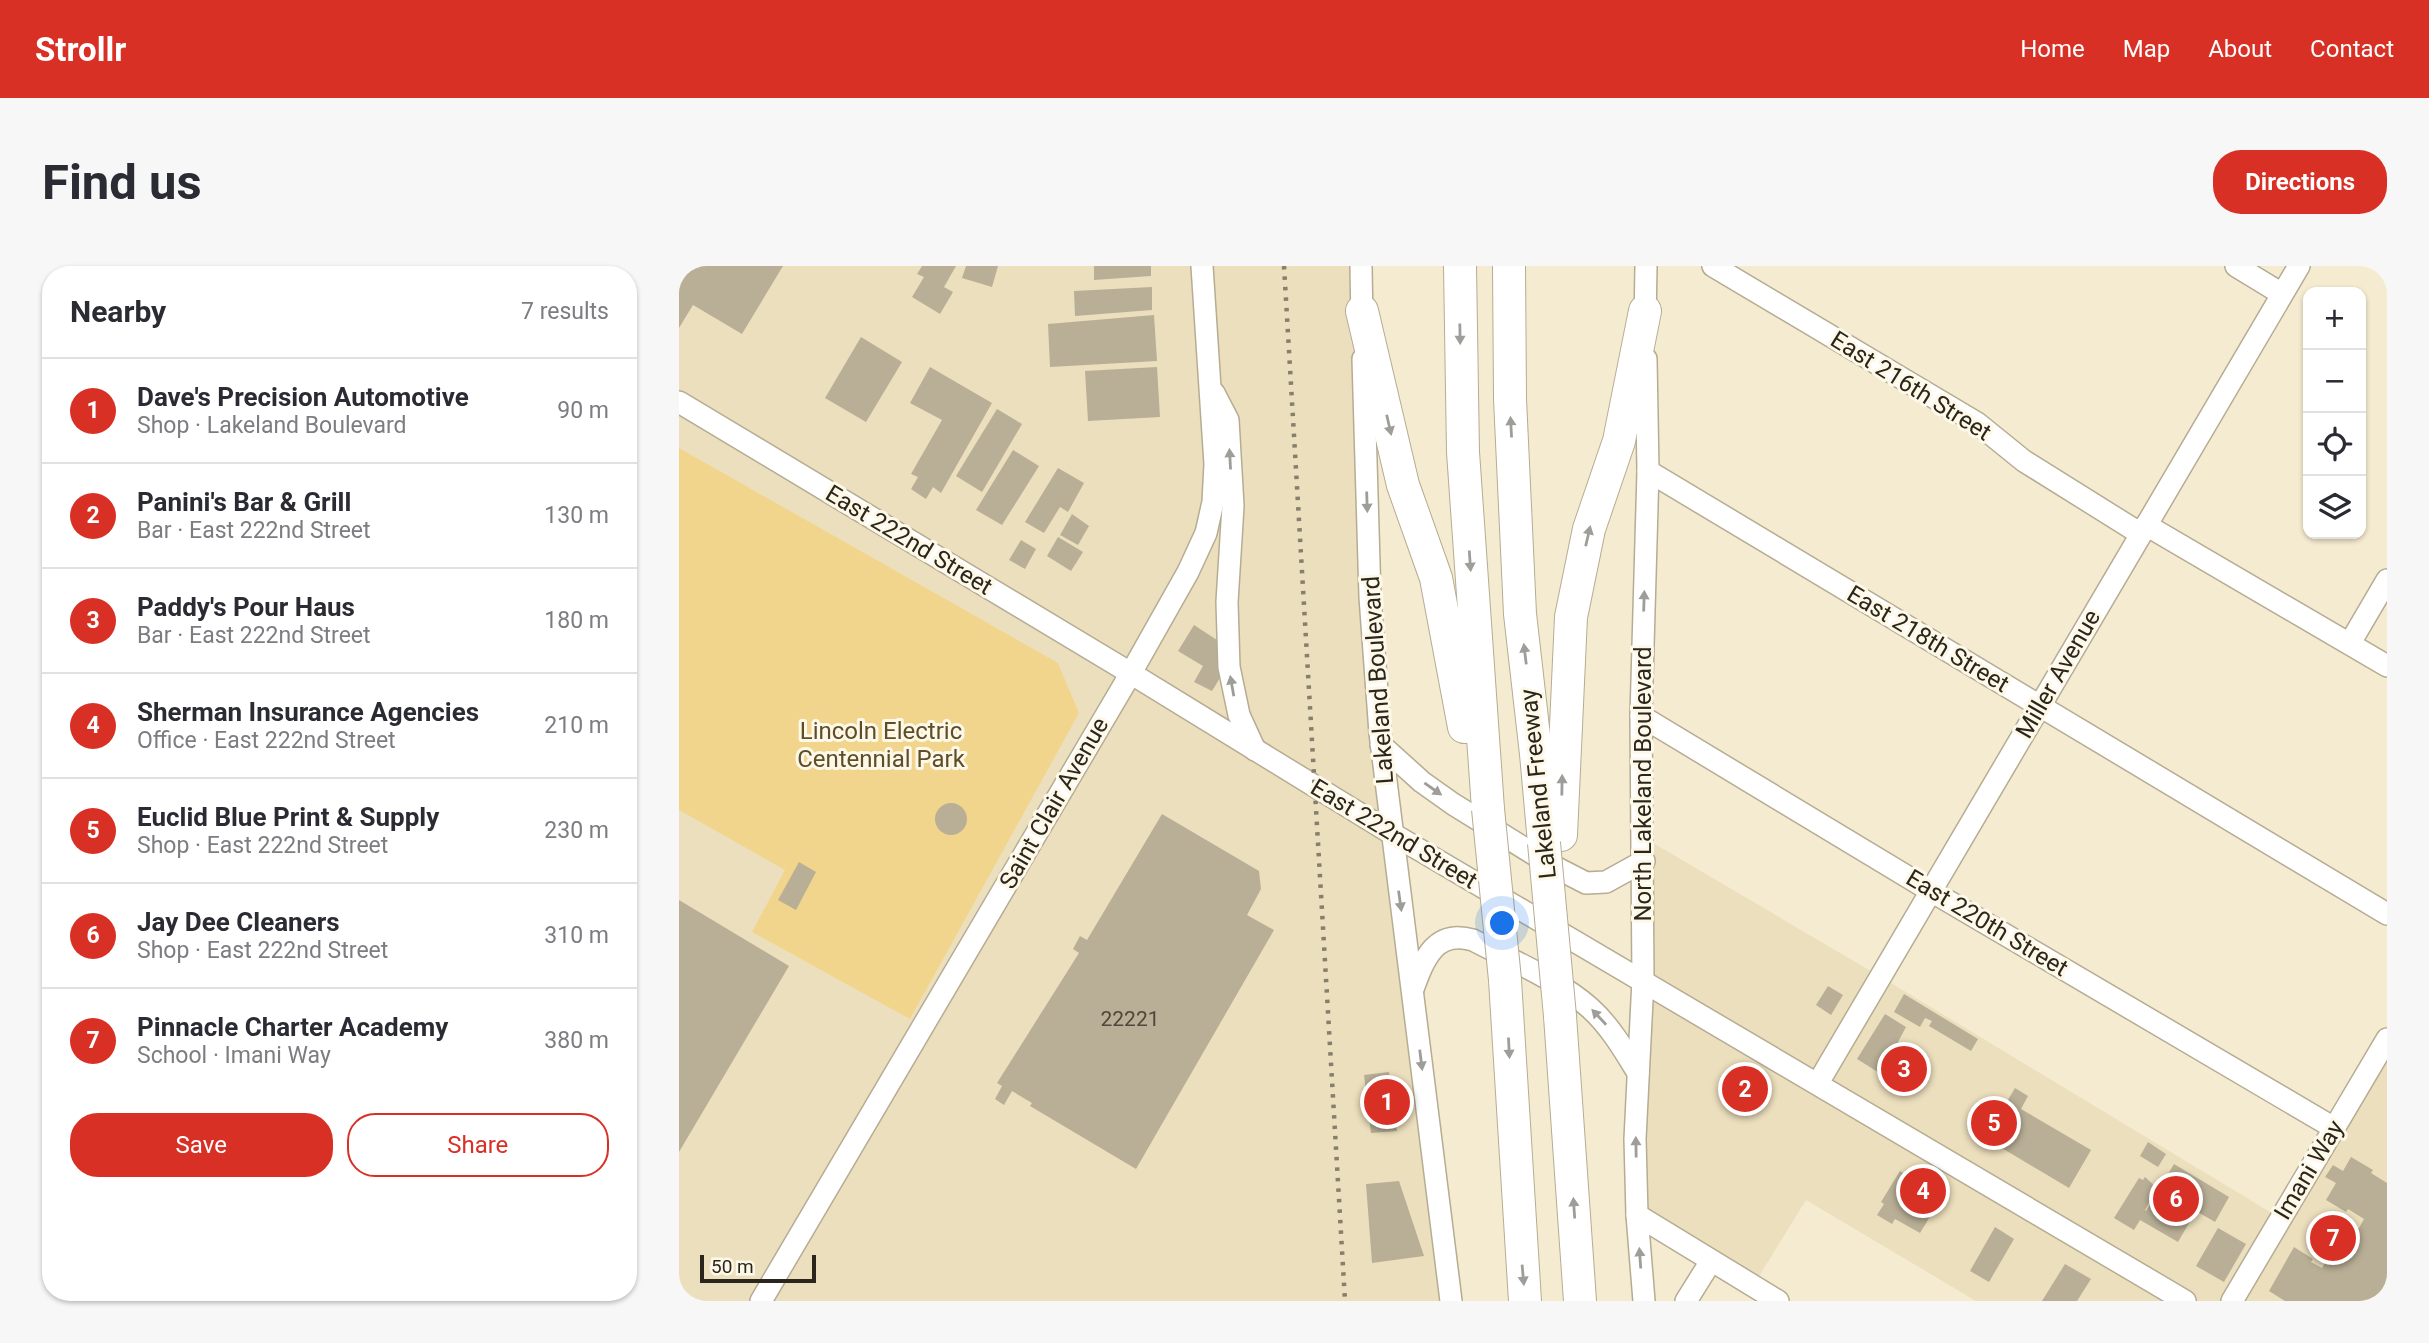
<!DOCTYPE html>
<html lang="en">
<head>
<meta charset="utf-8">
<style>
  body { margin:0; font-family:Roboto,sans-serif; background:#f7f7f7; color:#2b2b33 }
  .controls { position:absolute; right:21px; top:21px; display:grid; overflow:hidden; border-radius:14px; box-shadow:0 2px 5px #0004 }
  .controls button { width:63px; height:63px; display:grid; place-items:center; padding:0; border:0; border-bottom:2px solid #e1e1e2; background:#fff; color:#2b2b33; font:35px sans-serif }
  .scale { position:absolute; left:21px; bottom:18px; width:116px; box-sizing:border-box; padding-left:7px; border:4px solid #2a261c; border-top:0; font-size:19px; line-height:24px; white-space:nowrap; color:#2a261c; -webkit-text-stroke:5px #fef8e8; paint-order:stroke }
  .you { position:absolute; left:824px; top:658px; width:24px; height:24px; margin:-18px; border:5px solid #fff; border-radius:50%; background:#1a73e8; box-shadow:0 0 0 10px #1a73e833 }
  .badge { display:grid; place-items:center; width:46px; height:46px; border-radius:50%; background:#d93025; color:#fff; font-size:23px; font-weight:700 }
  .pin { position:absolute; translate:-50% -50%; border:4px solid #fff; box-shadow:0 2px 7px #0006 }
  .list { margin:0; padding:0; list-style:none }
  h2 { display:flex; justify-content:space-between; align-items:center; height:91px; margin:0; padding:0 28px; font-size:30px }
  h2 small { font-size:23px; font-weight:400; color:#7c7c81 }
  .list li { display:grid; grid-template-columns:46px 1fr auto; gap:21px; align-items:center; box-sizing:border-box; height:105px; padding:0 28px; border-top:2px solid #e1e1e2 }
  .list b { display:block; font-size:26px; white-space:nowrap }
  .list p { margin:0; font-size:23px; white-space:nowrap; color:#7c7c81 }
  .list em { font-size:23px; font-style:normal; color:#7c7c81 }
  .actions { display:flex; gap:14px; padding:21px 28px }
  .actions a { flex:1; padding:16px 0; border:2px solid #d93025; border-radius:28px; text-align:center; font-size:24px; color:#d93025 }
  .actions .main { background:#d93025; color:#fff }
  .icon { flex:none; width:38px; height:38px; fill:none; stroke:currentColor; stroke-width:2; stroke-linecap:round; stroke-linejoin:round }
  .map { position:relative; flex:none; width:1708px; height:1035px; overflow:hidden; border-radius:28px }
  header { display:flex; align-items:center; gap:42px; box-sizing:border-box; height:98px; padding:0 35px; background:#d93025; color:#fff }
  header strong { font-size:33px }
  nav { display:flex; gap:38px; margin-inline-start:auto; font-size:24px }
  .intro { display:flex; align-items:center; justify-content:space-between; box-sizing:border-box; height:168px; padding:0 42px }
  h1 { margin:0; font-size:49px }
  .button { padding:18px 32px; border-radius:28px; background:#d93025; color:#fff; font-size:24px; font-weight:700 }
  main { display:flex; gap:42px; padding:0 42px }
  aside { flex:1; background:#fff; border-radius:28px; box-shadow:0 2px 5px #0004 }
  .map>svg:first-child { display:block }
  .built { fill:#ecdfbd }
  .green { fill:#f1d58d }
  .building { fill:#b9af96 }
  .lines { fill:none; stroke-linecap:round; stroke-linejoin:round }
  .minor-casing { stroke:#b6ac93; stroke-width:24 }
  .highway-casing { stroke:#b6ac93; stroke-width:34 }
  .minor { stroke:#fff; stroke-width:21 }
  .highway { stroke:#fff; stroke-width:32 }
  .rail { stroke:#867f6d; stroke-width:4.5; stroke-dasharray:3.5 7; stroke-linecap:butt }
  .highway-bridge-casing { stroke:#b6ac93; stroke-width:34; stroke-linecap:butt }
  .highway-bridge { stroke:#fff; stroke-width:32 }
  .oneway { fill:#9f9d99 }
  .labels { text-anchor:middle; stroke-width:6; stroke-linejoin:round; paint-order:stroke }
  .number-label { font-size:21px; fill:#4e483a }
  .street-label { font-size:24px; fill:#2a261c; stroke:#fef8e8 }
  .park-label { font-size:24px; fill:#5d4e27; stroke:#fef8e8 }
</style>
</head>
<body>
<header>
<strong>Strollr</strong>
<nav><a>Home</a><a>Map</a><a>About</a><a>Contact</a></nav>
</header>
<div class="intro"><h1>Find us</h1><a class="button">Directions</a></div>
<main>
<aside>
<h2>Nearby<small>7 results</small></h2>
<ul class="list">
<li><span class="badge">1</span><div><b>Dave's Precision Automotive</b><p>Shop · Lakeland Boulevard</p></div><em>90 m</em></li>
<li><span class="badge">2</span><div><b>Panini's Bar &amp; Grill</b><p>Bar · East 222nd Street</p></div><em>130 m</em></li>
<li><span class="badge">3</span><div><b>Paddy's Pour Haus</b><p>Bar · East 222nd Street</p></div><em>180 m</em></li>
<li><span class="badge">4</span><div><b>Sherman Insurance Agencies</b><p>Office · East 222nd Street</p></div><em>210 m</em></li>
<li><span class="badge">5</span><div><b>Euclid Blue Print &amp; Supply</b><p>Shop · East 222nd Street</p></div><em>230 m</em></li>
<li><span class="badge">6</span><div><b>Jay Dee Cleaners</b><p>Shop · East 222nd Street</p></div><em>310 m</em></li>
<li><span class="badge">7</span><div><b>Pinnacle Charter Academy</b><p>School · Imani Way</p></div><em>380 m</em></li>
</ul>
<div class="actions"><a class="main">Save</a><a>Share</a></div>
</aside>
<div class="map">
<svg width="1708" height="1035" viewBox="0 0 1708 1035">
  <rect width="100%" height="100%" fill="#f5ebd0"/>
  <!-- built -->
  <g class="built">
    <polygon points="0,0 682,0 691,331 772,1035 0,1035"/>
    <polygon points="964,571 1202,711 1601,952 1553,1035 1297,1035 1127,934 1074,1020 958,949"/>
    <polygon points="1708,791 1708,1035 1562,1035"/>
  </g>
  <!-- green -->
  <polygon class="green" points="0,182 379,397 400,447 231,753 73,666 106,604 0,544"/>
  <!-- building -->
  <g class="building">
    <polygon points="0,0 104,0 63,68 14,39 0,62"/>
    <polygon points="243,0 277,0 265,21 274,26 261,48 233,31 245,11 238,8"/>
    <polygon points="287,0 319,0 313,21 283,12"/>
    <polygon points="415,0 472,0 472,10 415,14"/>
    <polygon points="473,21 473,44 396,50 395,25"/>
    <polygon points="475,49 478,95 371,101 369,58"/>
    <polygon points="182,71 223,96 187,156 146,132"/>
    <polygon points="251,101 313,137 262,227 254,221 247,233 232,223 239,211 232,208 263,154 231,137"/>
    <polygon points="478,101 481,151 409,155 406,105"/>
    <polygon points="318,143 343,158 303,226 277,210"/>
    <polygon points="334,184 360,200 323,259 297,244"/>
    <polygon points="379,202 405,217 389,246 381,241 365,267 346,256"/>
    <polygon points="393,248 410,260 399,279 381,269"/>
    <polygon points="379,271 404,286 392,305 368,290"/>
    <polygon points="342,274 357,283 346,303 330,294"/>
    <polygon points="515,359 541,376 544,407 533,425 515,416 524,400 499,385"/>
    <circle cx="272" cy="553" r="16"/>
    <polygon points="483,548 580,605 582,623 568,649 595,664 457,903 351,840 353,837 333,825 325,839 316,833 323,820 318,817 400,687 394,683 401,670 408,674"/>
    <polygon points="120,596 137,606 117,644 99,634"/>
    <polygon points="0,634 110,700 0,886"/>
    <polygon points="1149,720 1164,729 1152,749 1137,739"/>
    <polygon points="1225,728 1299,773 1292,785 1250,760 1253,755 1246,752 1241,761 1215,746"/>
    <polygon points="1206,748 1227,761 1219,776 1248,795 1231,826 1178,793"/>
    <polygon points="710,806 718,865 692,867 685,809"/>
    <polygon points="1336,822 1349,830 1342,843 1412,884 1390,922 1296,866 1312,838 1323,844"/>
    <polygon points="1469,876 1487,888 1479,901 1461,890"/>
    <polygon points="1672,891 1694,904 1692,907 1708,917 1708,1032 1706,1035 1606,1035 1590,1025 1615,981 1634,993 1632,996 1643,1002 1670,957 1680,962 1685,953 1669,943 1667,946 1647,934 1657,917 1646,911 1654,899 1664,905"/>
    <polygon points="1495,898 1550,931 1536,956 1517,945 1499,976 1461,954 1455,964 1435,952 1460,912 1464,914 1466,911 1478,922 1466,944 1467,945"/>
    <polygon points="1221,905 1263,931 1241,967 1216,953 1213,958 1198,949 1205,938 1202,936"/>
    <polygon points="720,915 745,990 693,997 687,918"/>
    <polygon points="1316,961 1335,973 1310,1016 1291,1005"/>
    <polygon points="1539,962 1567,978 1545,1016 1517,1000"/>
    <polygon points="1386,998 1412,1013 1398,1035 1363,1035"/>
  </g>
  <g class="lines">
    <defs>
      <g id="minor">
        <polyline points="682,0 683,57"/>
        <polyline points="1034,0 1298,157 1345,195 1462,268"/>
        <polyline points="1557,0 1603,28"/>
        <polyline points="966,57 967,0"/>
        <polyline points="684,93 691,331 701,467 772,1035"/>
        <polyline points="535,127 549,154 554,240 548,336 550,401 560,449 576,484"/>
        <polyline points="0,136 453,408 712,567 1506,1035"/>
        <polyline points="969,205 1708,648"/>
        <polyline points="1467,259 1708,400"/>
        <polyline points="1671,377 1708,314"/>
        <polyline points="962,450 1252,625 1655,862"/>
        <polyline points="702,479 743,516 774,538 874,600 907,617 927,616 965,595"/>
        <path d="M 734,723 C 745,693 756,663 794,674 C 830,693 881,715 911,742 C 931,760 945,784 959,807"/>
        <polyline points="1139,817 1620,0"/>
        <polyline points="958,949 1099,1035"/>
        <polyline points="82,1035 452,407 509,306 527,267 534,236 536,198 523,0"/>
        <polyline points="965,1035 958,949 956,873 964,714 962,450 969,205 967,93"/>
        <polyline points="1007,1035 1032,995"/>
        <polyline points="1553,1035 1708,773"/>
      </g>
      <g id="highway">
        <polyline points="781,0 784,186 809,543"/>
        <polyline points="830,0 831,133 841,348 857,488 865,577"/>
        <polyline points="683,45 724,219 757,312 785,461"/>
        <polyline points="882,569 892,351 910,263 940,175 966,45"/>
        <polyline points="826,714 846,1035"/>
        <polyline points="881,750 901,1035"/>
      </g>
    </defs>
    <!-- minor casing -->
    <use href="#minor" class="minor-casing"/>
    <!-- highway casing -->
    <use href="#highway" class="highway-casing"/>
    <!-- minor -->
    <use href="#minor" class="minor"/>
    <!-- highway -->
    <use href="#highway" class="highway"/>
    <!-- rail -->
    <polyline class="rail" points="605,0 666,1035"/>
    <defs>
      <g id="highway-bridge">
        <polyline points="809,543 826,714"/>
        <polyline points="865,577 881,750"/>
      </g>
    </defs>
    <!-- highway-bridge casing -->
    <use href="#highway-bridge" class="highway-bridge-casing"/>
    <!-- highway-bridge -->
    <use href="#highway-bridge" class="highway-bridge"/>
  </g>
  <!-- one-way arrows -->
  <defs><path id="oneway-solid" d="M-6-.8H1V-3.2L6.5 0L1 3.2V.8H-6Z" transform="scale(1.75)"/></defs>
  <g class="oneway">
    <use href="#oneway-solid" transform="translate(781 68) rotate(89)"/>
    <use href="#oneway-solid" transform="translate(710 159) rotate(77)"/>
    <use href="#oneway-solid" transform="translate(832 161) rotate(-93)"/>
    <use href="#oneway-solid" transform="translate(551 193) rotate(-93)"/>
    <use href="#oneway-solid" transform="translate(688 236) rotate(88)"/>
    <use href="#oneway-solid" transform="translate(909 270) rotate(-77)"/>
    <use href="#oneway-solid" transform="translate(791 295) rotate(86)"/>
    <use href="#oneway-solid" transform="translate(965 335) rotate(-88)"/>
    <use href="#oneway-solid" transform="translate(846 388) rotate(-97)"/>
    <use href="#oneway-solid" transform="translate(553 420) rotate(-100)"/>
    <use href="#oneway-solid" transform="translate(883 519) rotate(-89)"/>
    <use href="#oneway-solid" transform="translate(754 523) rotate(35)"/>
    <use href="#oneway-solid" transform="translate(721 635) rotate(82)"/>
    <use href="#oneway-solid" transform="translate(920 751) rotate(-133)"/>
    <use href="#oneway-solid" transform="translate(830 782) rotate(87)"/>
    <use href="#oneway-solid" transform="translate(742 794) rotate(83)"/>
    <use href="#oneway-solid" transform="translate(957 881) rotate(-91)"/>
    <use href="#oneway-solid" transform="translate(895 942) rotate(-94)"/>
    <use href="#oneway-solid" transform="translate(961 992) rotate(-94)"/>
    <use href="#oneway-solid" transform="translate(844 1009) rotate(85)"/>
  </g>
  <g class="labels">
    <!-- number labels -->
    <g class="number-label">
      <text x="451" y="760">22221</text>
    </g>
    <!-- street labels -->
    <g class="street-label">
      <text transform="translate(1232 120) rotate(32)" y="8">East 216th Street</text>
      <text transform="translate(230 274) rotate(31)" y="8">East 222nd Street</text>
      <text transform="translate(1249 373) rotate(31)" y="8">East 218th Street</text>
      <text transform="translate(1379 408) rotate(-60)" y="8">Miller Avenue</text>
      <text transform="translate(699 414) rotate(-94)" y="8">Lakeland Boulevard</text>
      <text transform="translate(859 518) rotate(-96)" y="8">Lakeland Freeway</text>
      <text transform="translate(964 518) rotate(-90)" y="8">North Lakeland Boulevard</text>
      <text transform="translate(375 537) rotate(-60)" y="8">Saint Clair Avenue</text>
      <text transform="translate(715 568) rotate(31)" y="8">East 222nd Street</text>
      <text transform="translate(1308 657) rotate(31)" y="8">East 220th Street</text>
      <text transform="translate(1630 904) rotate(-59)" y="8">Imani Way</text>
    </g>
    <!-- park labels -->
    <g class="park-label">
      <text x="202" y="473">Lincoln Electric<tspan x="202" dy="28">Centennial Park</tspan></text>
    </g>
  </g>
</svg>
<div class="controls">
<button>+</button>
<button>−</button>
<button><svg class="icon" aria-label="locate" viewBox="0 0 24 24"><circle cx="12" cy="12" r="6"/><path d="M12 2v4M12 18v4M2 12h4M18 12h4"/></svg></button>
<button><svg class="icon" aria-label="layers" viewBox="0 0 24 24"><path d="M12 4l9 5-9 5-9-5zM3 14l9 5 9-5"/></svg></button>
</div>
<div class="scale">50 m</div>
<div class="you"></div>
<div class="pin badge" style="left:708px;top:836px">1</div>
<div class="pin badge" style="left:1066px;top:823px">2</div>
<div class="pin badge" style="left:1225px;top:803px">3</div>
<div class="pin badge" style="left:1244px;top:925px">4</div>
<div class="pin badge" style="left:1315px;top:857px">5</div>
<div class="pin badge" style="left:1497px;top:933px">6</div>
<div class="pin badge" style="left:1654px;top:972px">7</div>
</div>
</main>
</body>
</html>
